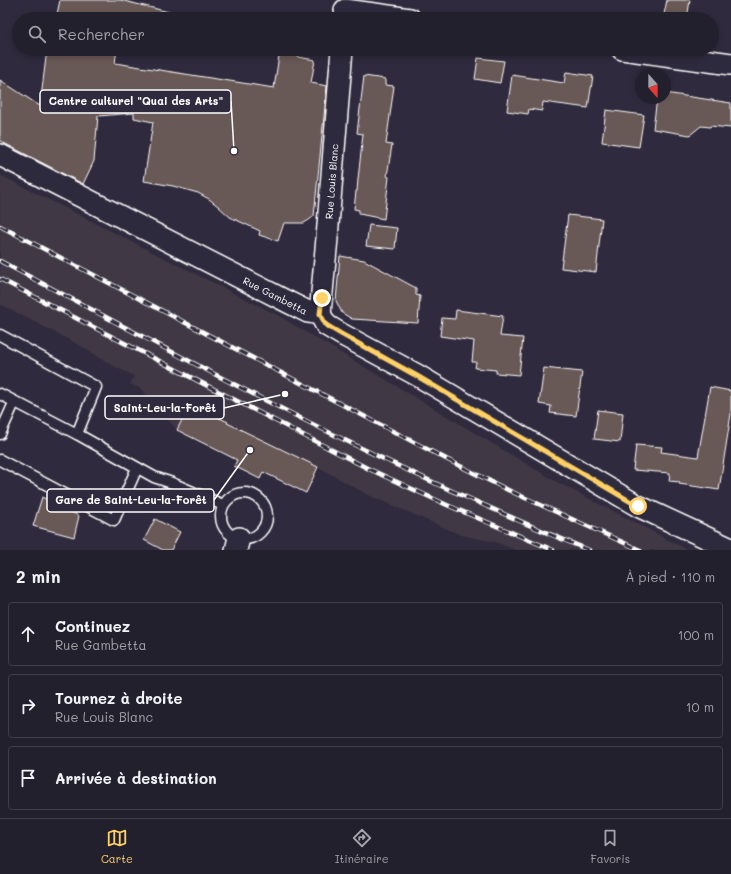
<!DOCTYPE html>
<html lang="fr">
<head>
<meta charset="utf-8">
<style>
  body { margin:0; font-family:Mali,sans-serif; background:#2f2d3a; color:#f1f3f6 }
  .compass { position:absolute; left:635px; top:68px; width:36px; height:36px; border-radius:50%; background:#23202e; box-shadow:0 2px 6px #0003; rotate:159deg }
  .stop { position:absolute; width:12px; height:12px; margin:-9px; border:3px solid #ffd166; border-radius:50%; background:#fff }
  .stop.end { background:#ffd166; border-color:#fff; box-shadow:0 1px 4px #0008 }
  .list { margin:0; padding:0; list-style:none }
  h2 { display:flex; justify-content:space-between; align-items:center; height:52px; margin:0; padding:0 16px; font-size:17px }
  h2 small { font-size:13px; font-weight:400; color:#a3a3aa }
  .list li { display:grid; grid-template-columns:26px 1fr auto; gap:12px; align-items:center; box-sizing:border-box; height:64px; margin:0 8px 8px; padding:0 8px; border:1px solid #403e4a; border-radius:4px }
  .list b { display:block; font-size:15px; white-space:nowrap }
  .list p { margin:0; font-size:13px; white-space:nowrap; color:#a3a3aa }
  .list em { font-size:13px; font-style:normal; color:#a3a3aa }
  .icon { flex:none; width:22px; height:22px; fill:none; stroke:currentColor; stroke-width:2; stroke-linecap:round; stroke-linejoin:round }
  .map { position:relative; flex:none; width:731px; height:550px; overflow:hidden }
  .search { position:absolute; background:#23202e; box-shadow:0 2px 6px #0003; left:12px; right:12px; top:12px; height:44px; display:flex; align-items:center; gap:10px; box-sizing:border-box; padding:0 14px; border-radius:22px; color:#a3a3aa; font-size:15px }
  .sheet { height:268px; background:#23202e }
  nav { display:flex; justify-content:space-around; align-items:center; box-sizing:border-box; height:56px; border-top:1px solid #403e4a; background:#23202e; font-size:11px; color:#a3a3aa }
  nav a { display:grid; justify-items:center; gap:2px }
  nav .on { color:#ffd166 }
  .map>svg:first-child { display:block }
  .built { fill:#403844 }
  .building { fill:#685956; stroke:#fff }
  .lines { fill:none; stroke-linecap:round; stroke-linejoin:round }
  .lane-casing { stroke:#fff; stroke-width:13 }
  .street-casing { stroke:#fff; stroke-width:24 }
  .lane { stroke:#2f2a3d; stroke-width:10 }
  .street { stroke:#2f2a3d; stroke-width:21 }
  .rail-casing { stroke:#fff; stroke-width:4.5 }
  .rail { stroke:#2f2a3d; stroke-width:3; stroke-dasharray:9; stroke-linecap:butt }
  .route { stroke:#ffd166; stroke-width:5 }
  .labels { text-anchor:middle; stroke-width:3.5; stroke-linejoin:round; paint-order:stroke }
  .street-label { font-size:10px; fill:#fff; stroke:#2f2a3d }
  .leader { fill:none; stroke:#fff; stroke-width:1.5 }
  .callout-dot { fill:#fff; stroke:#2f2a3d; stroke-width:1.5 }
  .callout { fill:#2f2a3d; stroke:#fff; stroke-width:1.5 }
  .callout-label { font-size:11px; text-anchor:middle; font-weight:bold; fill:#fff }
</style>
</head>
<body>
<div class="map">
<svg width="731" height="550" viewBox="0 0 731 550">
  <rect width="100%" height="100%" fill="#2f2a3d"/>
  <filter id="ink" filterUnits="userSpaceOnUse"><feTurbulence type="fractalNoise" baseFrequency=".025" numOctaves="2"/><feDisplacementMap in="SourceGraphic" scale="8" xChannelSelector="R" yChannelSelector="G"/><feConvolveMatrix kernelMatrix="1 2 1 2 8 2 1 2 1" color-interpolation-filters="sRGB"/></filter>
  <g filter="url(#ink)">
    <!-- built -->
    <polygon class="built" points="0,175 281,317 557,482 688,550 515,550 495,542 461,535 366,494 318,467 306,493 263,472 260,479 234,466 237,460 198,441 198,439 177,430 141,389 130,384 134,376 110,364 81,346 0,304"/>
    <!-- building -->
    <g class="building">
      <polygon points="60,0 120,0 169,12 168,19 56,19"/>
      <polygon points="667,0 690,0 687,19 663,19"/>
      <polygon points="47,49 117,49 115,63 274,88 280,49 300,49 298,57 315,60 311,83 327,86 314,216 309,220 304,223 284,223 278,241 259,235 260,231 230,217 218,206 209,199 198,193 173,186 144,181 153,122 134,118 134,113 98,116 94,161 83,184 0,141 0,80 40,106"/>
      <polygon points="478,58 504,61 500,83 475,79"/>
      <polygon points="566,72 593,76 588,108 543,102 542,111 529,109 528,114 507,111 512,75 564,83"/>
      <polygon points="364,76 385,79 385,85 394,86 386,144 392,145 387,176 389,177 384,219 359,214 359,210 354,209 356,191 357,191 358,179 363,134 357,133"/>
      <polygon points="665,93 731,103 731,128 710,126 710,127 701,126 690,135 653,129 657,98 665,98"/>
      <polygon points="606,110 644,115 639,147 602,142"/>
      <polygon points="568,215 602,219 596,272 561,268"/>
      <polygon points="369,225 397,228 395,249 366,246"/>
      <polygon points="340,256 364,260 416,288 416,295 420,296 418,323 352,319 342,313 336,301"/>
      <polygon points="456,310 503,316 500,336 523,338 519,375 496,373 496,370 475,368 476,362 472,362 474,341 440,336 442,318 455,319"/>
      <polygon points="544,368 582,372 576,416 550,413 551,406 539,404"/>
      <polygon points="710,387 731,391 731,414 719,490 679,484 680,482 669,481 670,473 633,470 636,445 662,447 661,452 698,457"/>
      <polygon points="190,404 228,422 227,423 318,467 306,493 263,472 260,479 234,466 237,460 177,430"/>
      <polygon points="598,410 623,413 620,442 594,439"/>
      <polygon points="42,497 79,516 74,537 33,526"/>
      <polygon points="155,519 180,532 171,550 163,550 144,540"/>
    </g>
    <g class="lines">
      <defs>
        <g id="lane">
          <polyline points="0,335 96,387 77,434"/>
          <polyline points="0,394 77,434 154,477 172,483 223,505"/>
          <polyline points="0,434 14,403"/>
          <polyline points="0,460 114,520 137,468"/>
          <circle cx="244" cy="516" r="23"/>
        </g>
        <g id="street">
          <polyline points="345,10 410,19"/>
          <polyline points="622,49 731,64"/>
          <path id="s1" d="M 0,155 L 282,299 L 308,312 L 320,314"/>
          <polyline points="320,314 326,325 341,334 417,375 638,506 731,549"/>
          <path id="s2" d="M 320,314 L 327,238 L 342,49"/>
          <polyline points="236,550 239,538"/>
        </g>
      </defs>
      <!-- lane casing -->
      <use href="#lane" class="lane-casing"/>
      <!-- street casing -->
      <use href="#street" class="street-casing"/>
      <!-- lane -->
      <use href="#lane" class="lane"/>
      <!-- street -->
      <use href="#street" class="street"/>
      <defs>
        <g id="rail">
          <polyline points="0,226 448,460 510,491 640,550"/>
          <path d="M 0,261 C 149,340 297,420 450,490 C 496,510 542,532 589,550"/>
          <polyline points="0,279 369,469 447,505 553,550"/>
        </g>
      </defs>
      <!-- rail casing -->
      <use href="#rail" class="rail-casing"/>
      <!-- rail -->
      <use href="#rail" class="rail"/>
    </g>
  </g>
  <g class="lines" filter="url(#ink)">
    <!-- route -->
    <polyline class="route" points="322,298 320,314 326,325 341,334 417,376 638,506"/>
  </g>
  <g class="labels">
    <!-- street labels -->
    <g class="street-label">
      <text dy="4" stroke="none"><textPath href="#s2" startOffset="133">Rue Louis Blanc</textPath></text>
      <text dy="4" stroke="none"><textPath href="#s1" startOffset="309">Rue Gambetta</textPath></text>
    </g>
  </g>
  <!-- callouts -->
  <path class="leader" d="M234 151L231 101M285 394L224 408M250 450L214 500"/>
  <g class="callout-dot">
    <circle cx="234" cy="151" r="4"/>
    <circle cx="285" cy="394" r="4"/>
    <circle cx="250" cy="450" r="4"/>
  </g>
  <g class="callout">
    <rect x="40" y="90" width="191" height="23" rx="4"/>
    <rect x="105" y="396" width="119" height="23" rx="4"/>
    <rect x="47" y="489" width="167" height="23" rx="4"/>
  </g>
  <g class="callout-label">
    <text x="136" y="105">Centre culturel "Quai des Arts"</text>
    <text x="165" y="412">Saint-Leu-la-Forêt</text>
    <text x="131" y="504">Gare de Saint-Leu-la-Forêt</text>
  </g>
</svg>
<svg class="compass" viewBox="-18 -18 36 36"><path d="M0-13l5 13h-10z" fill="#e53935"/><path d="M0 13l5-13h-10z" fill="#a3a3aa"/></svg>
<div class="stop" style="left:638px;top:506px"></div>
<div class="stop end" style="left:322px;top:298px"></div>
<div class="search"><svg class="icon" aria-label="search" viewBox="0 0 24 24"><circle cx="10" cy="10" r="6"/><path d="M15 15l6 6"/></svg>Rechercher</div>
</div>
<section class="sheet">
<h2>2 min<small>À pied · 110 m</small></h2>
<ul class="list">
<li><svg class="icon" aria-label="ahead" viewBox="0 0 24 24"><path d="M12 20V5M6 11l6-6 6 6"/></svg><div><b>Continuez</b><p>Rue Gambetta</p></div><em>100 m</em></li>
<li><svg class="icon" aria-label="right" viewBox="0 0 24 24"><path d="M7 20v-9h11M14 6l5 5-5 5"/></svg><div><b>Tournez à droite</b><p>Rue Louis Blanc</p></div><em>10 m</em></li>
<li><svg class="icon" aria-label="arrive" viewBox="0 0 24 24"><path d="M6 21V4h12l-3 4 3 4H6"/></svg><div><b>Arrivée à destination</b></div></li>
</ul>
</section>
<nav>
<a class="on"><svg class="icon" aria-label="map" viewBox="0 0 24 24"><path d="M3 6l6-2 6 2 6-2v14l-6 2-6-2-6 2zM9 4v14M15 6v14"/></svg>Carte</a>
<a><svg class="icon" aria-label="directions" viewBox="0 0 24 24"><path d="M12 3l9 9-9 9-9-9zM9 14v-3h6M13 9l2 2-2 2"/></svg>Itinéraire</a>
<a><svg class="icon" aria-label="saved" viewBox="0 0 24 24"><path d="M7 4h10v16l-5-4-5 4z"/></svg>Favoris</a>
</nav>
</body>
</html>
